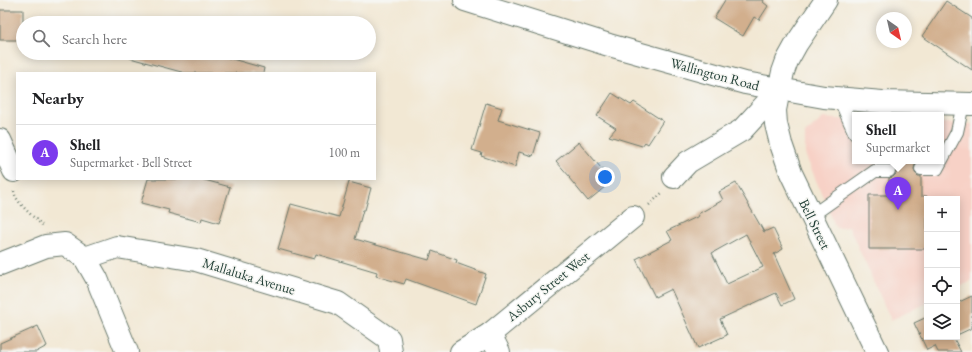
<!DOCTYPE html>
<html lang="en">
<head>
<meta charset="utf-8">
<style>
  body { margin:0; font-family:"EB Garamond",serif; background:#f2f2f2; color:#202124 }
  .controls { position:absolute; right:12px; bottom:12px; display:grid; overflow:hidden; border-radius:0px; box-shadow:0 2px 10px #0003 }
  .controls button { width:36px; height:36px; display:grid; place-items:center; padding:0; border:0; border-bottom:1px solid #e0e0e0; background:#fff; color:#202124; font:20px sans-serif }
  .compass { position:absolute; left:876px; top:12px; width:36px; height:36px; border-radius:50%; background:#fff; box-shadow:0 2px 10px #0003; rotate:146deg }
  .you { position:absolute; left:605px; top:177px; width:14px; height:14px; margin:-10px; border:3px solid #fff; border-radius:50%; background:#1a73e8; box-shadow:0 0 0 6px #1a73e833 }
  .badge { display:grid; place-items:center; width:26px; height:26px; border-radius:50%; background:#7c3aed; color:#fff; font-size:13px; font-weight:700 }
  .pin { position:absolute; translate:-50% -33px; filter:drop-shadow(0 1px 2px #0008) }
  .pin::after { content:''; position:absolute; top:21px; width:14px; height:12px; background:inherit; clip-path:polygon(0 0,100% 0,50% 100%) }
  .popup { position:absolute; left:852px; top:112px; width:92px; height:52px; box-sizing:border-box; display:grid; place-content:center; border-radius:0px; background:#fff; filter:drop-shadow(0 1px 3px #0005); font-size:13px; white-space:nowrap; color:#757577 }
  .popup b { font-size:15px; color:#202124 }
  .popup::after { content:''; position:absolute; left:50%; top:100%; margin-left:-8px; border:8px solid transparent; border-top-color:#fff }
  .list { margin:0; padding:0; list-style:none }
  h2 { display:flex; justify-content:space-between; align-items:center; height:52px; margin:0; padding:0 16px; font-size:17px }
  h2 small { font-size:13px; font-weight:400; color:#757577 }
  .list li { display:grid; grid-template-columns:26px 1fr auto; gap:12px; align-items:center; box-sizing:border-box; height:56px; padding:0 16px; border-top:1px solid #e0e0e0 }
  .list b { display:block; font-size:15px; white-space:nowrap }
  .list p { margin:0; font-size:13px; white-space:nowrap; color:#757577 }
  .list em { font-size:13px; font-style:normal; color:#757577 }
  .icon { flex:none; width:22px; height:22px; fill:none; stroke:currentColor; stroke-width:2; stroke-linecap:round; stroke-linejoin:round }
  .map { position:relative; flex:none; width:972px; height:352px; overflow:hidden }
  .search { position:absolute; background:#fff; box-shadow:0 2px 10px #0003; left:16px; top:16px; width:360px; height:44px; display:flex; align-items:center; gap:10px; box-sizing:border-box; padding:0 14px; border-radius:22px; color:#757577; font-size:15px }
  .panel { position:absolute; background:#fff; box-shadow:0 2px 10px #0003; left:16px; top:72px; width:360px; height:108px; border-radius:0px }
  .map>svg:first-child { display:block }
  .built { fill:#f7d1c6 }
  .building { fill:#d2af8d; fill-rule:evenodd }
  .lines { fill:none; stroke-linecap:round; stroke-linejoin:round }
  .lane-casing { stroke:#69796c; stroke-width:14 }
  .street-casing { stroke:#69796c; stroke-width:24 }
  .secondary-casing { stroke:#69796c; stroke-width:24 }
  .path { stroke:#69796c; stroke-width:2.5; stroke-dasharray:1 3; stroke-linecap:butt }
  .lane { stroke:#fff; stroke-width:12 }
  .street { stroke:#fff; stroke-width:22 }
  .secondary { stroke:#fff; stroke-width:22 }
  .labels { text-anchor:middle; stroke-width:3; stroke-linejoin:round; paint-order:stroke }
  .street-label { font-size:14px; fill:#1f3d34; stroke:#f6f6f2 }
</style>
</head>
<body>
<div class="map">
<svg width="972" height="352" viewBox="0 0 972 352">
  <rect width="100%" height="100%" fill="#f6f6f2"/>
  <filter id="ink" filterUnits="userSpaceOnUse"><feTurbulence type="fractalNoise" baseFrequency=".025" numOctaves="2"/><feDisplacementMap in="SourceGraphic" scale="8" xChannelSelector="R" yChannelSelector="G"/><feConvolveMatrix kernelMatrix="1 2 1 2 8 2 1 2 1" color-interpolation-filters="sRGB"/></filter>
  <filter id="wash" filterUnits="userSpaceOnUse"><feTurbulence type="fractalNoise" baseFrequency=".012" numOctaves="4" result="noise"/><feDisplacementMap in="SourceGraphic" scale="16" xChannelSelector="R" yChannelSelector="G"/><feGaussianBlur stdDeviation="0.9" result="paint"/><feColorMatrix in="noise" values="0 0 0 0 0 0 0 0 0 0 0 0 0 0 0 0 0 1.4 0 .05"/><feComposite in="paint" operator="in"/></filter>
  <g filter="url(#wash)">
    <rect width="100%" height="100%" fill="#f2e8d4"/>
    <!-- built -->
    <polygon class="built" points="823,118 855,120 855,161 941,161 941,123 972,124 972,281 957,288 957,199 927,199 927,303 891,320 849,227 836,228 805,154 805,134"/>
    <g id="blocks">
      <!-- building -->
      <g class="building">
        <polygon points="725,0 764,0 763,2 768,6 759,20 754,17 743,36 714,18"/>
        <polygon points="946,1 972,18 972,70 922,36"/>
        <rect x="0" y="10" width="23" height="30"/>
        <polygon points="128,53 211,53 264,68 263,73 185,73 130,58 131,54"/>
        <polygon points="612,93 631,105 634,102 663,121 648,144 645,142 642,146 609,136 616,128 597,116"/>
        <polygon points="486,103 502,108 498,120 540,133 533,156 519,152 515,167 481,156 482,153 472,150"/>
        <polygon points="579,142 612,181 588,201 569,178 570,177 556,161"/>
        <polygon points="889,161 921,161 915,165 914,169 915,173 918,176 921,176 921,196 927,196 927,249 869,249 869,195 889,195 889,178 893,177 896,174 896,171 895,167 892,164 889,164"/>
        <polygon points="148,179 201,179 230,187 219,223 202,218 201,222 168,213 169,210 141,203"/>
        <polygon points="349,182 371,188 365,210 363,210 355,239 429,260 432,251 457,260 456,263 486,274 476,304 406,279 404,284 376,276 377,272 316,254 314,259 278,249 291,204 339,217"/>
        <path d="M 736,183 L 764,232 L 773,228 L 783,249 L 774,254 L 794,299 L 782,305 L 776,293 L 720,319 L 727,335 L 698,348 L 671,289 L 655,297 L 636,259 L 672,240 L 667,231 L 699,216 L 698,214 L 723,200 L 719,192 ZM 746,234 L 763,267 L 727,284 L 712,253 Z"/>
        <polygon points="972,296 972,328 957,335 957,303"/>
        <polygon points="927,317 927,337 953,337 961,352 938,352 935,346 927,350 914,323"/>
        <polygon points="38,326 47,346 36,352 0,352 0,343"/>
      </g>
    </g>
  </g>
  <g filter="url(#ink)">
    <use href="#blocks" fill-opacity="0" stroke="#69796c" stroke-width="1"/>
    <g class="lines">
      <defs>
        <g id="lane">
          <polyline points="839,98 855,134"/>
          <polyline points="921,169 937,169 957,132 963,104"/>
          <polyline points="811,216 875,171 889,171"/>
        </g>
        <g id="street">
          <polyline points="826,0 797,43 787,61 783,72 779,90 775,110 776,124 781,144 791,173 877,352"/>
          <polyline points="0,140 14,171"/>
          <polyline points="674,177 688,162 742,130 779,90"/>
          <polyline points="85,258 117,247 196,260 338,303 389,339 391,352"/>
          <polyline points="0,264 46,246 65,244 85,258 97,279 127,352"/>
          <polyline points="490,334 499,352"/>
          <polyline points="461,352 490,334 633,217"/>
        </g>
        <polyline id="secondary" points="465,0 609,45 745,83 824,97 882,102 972,104"/>
      </defs>
      <!-- lane casing -->
      <use href="#lane" class="lane-casing"/>
      <!-- street casing -->
      <use href="#street" class="street-casing"/>
      <!-- secondary casing -->
      <use href="#secondary" class="secondary-casing"/>
      <!-- path -->
      <g class="path">
        <path d="M 14,191 C 15,202 34,217 42,225"/>
        <polyline points="649,205 662,193"/>
      </g>
      <!-- lane -->
      <use href="#lane" class="lane"/>
      <!-- street -->
      <use href="#street" class="street"/>
      <!-- secondary -->
      <use href="#secondary" class="secondary"/>
    </g>
  </g>
  <g class="labels">
    <!-- street labels -->
    <g class="street-label">
      <text transform="translate(715 74) rotate(15)" y="5">Wallington Road</text>
      <text transform="translate(815 224) rotate(64)" y="5">Bell Street</text>
      <text transform="translate(249 276) rotate(17)" y="5">Mallaluka Avenue</text>
      <text transform="translate(548 286) rotate(-39)" y="5">Asbury Street West</text>
    </g>
  </g>
</svg>
<div class="controls">
<button>+</button>
<button>−</button>
<button><svg class="icon" aria-label="locate" viewBox="0 0 24 24"><circle cx="12" cy="12" r="6"/><path d="M12 2v4M12 18v4M2 12h4M18 12h4"/></svg></button>
<button><svg class="icon" aria-label="layers" viewBox="0 0 24 24"><path d="M12 4l9 5-9 5-9-5zM3 14l9 5 9-5"/></svg></button>
</div>
<svg class="compass" viewBox="-18 -18 36 36"><path d="M0-13l5 13h-10z" fill="#e53935"/><path d="M0 13l5-13h-10z" fill="#757577"/></svg>
<div class="you"></div>
<div class="pin badge" style="left:898px;top:210px">A</div>
<div class="popup"><b>Shell</b>Supermarket</div>
<div class="search"><svg class="icon" aria-label="search" viewBox="0 0 24 24"><circle cx="10" cy="10" r="6"/><path d="M15 15l6 6"/></svg>Search here</div>
<section class="panel">
<h2>Nearby<small></small></h2>
<ul class="list">
<li><span class="badge">A</span><div><b>Shell</b><p>Supermarket · Bell Street</p></div><em>100 m</em></li>
</ul>
</section>
</div>
</body>
</html>
